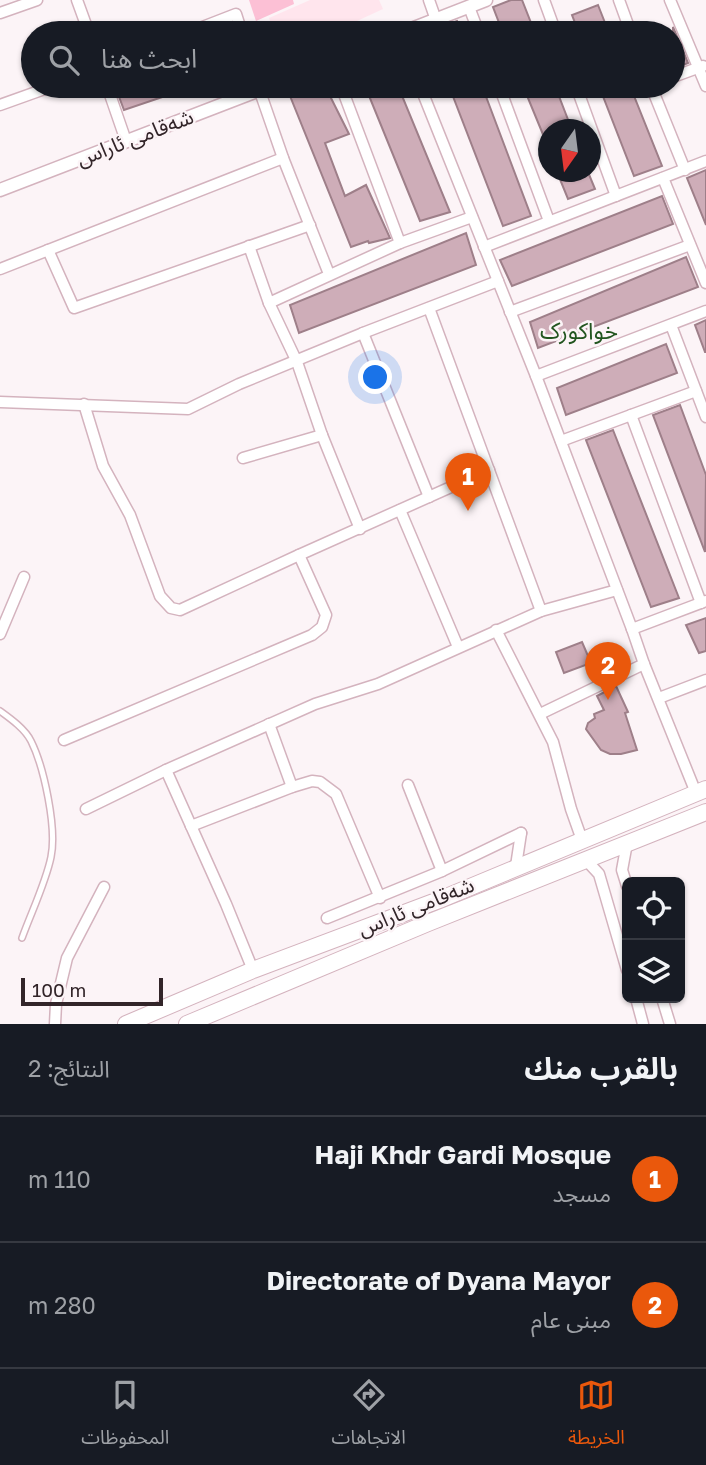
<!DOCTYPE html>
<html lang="ar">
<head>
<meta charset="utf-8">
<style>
  body { margin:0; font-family:"Golos Text","Noto Sans Arabic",sans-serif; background:#20242c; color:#f1f3f6; direction:rtl }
  .controls { position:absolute; right:21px; bottom:21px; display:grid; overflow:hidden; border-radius:10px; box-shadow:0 2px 5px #0004 }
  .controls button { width:63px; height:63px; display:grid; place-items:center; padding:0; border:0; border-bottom:2px solid #363941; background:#171b24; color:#f1f3f6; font:35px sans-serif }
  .compass { position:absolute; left:538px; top:119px; width:63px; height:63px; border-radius:50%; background:#171b24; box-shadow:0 2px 5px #0004; rotate:194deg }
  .scale { position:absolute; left:21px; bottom:18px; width:142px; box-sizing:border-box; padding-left:7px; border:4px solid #322529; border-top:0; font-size:19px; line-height:24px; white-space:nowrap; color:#322529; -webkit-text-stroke:5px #fcf4f7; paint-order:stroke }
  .you { position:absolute; left:376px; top:378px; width:24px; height:24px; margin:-18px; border:5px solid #fff; border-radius:50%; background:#1a73e8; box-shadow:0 0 0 10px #1a73e833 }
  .badge { display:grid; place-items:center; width:46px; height:46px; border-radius:50%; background:#ea580c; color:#fff; font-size:23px; font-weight:700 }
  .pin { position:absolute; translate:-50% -58px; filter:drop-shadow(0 2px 4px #0008) }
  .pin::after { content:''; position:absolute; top:37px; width:24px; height:21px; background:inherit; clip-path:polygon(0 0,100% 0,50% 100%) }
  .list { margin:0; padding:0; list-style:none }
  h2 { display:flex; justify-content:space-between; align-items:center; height:91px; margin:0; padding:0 28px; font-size:30px }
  h2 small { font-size:23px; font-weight:400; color:#9ea1a6 }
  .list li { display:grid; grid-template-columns:46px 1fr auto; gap:21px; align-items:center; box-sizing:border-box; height:126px; padding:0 28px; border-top:2px solid #363941 }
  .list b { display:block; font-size:26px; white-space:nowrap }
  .list p { margin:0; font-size:23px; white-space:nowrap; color:#9ea1a6 }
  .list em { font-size:23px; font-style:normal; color:#9ea1a6 }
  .icon { flex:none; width:38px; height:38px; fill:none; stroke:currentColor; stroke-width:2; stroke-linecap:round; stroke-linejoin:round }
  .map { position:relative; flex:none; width:706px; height:1024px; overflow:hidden; direction:ltr }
  .search { position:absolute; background:#171b24; box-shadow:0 2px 5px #0004; left:21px; right:21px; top:21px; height:77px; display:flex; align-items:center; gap:18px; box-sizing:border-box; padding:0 24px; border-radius:38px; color:#9ea1a6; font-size:26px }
  .sheet { height:343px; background:#171b24 }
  nav { display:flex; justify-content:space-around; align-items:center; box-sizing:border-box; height:98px; border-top:2px solid #363941; background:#171b24; font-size:19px; color:#9ea1a6 }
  nav a { display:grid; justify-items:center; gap:4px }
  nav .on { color:#ea580c }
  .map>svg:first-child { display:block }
  .built { fill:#ffe5ed }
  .green { fill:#fcc0d5 }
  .building { fill:#ceadb8; stroke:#9e7f89; stroke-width:2 }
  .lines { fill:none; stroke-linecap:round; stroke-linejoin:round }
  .service-casing { stroke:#d4b3be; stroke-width:8 }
  .minor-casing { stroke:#d4b3be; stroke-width:13 }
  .tertiary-casing { stroke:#d4b3be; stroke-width:15 }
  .primary-casing { stroke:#d4b3be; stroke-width:18 }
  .service { stroke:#fff; stroke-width:5 }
  .minor { stroke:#fff; stroke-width:10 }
  .tertiary { stroke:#fff; stroke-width:12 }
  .primary { stroke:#fff; stroke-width:16 }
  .labels { text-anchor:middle; stroke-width:5; stroke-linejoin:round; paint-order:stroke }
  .street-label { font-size:21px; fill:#322529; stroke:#fcf4f7 }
  .neighbourhood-label { font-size:23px; fill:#22551f; stroke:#fcf4f7 }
</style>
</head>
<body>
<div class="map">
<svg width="706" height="1024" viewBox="0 0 706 1024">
  <rect width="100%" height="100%" fill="#fcf4f7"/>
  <!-- built -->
  <polygon class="built" points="310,0 379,0 383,9 331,33 275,33 269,18"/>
  <!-- green -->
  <polygon class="green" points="249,0 293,0 294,4 256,21"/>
  <!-- building -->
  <g class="building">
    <polygon points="511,0 522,0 535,33 503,33 493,7"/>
    <polygon points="598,5 609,33 579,33 572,15"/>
    <polygon points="457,21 462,33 425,33"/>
    <polygon points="231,24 234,33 208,33"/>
    <polygon points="673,27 688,63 673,69"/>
    <polygon points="115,86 192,86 192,87 124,110"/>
    <polygon points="286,86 325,86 349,134 325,143 345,196 366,185 390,238 369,243 368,241 351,247"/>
    <polygon points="365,86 398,86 450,212 420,221"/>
    <polygon points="449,86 482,86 531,216 503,226"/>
    <polygon points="523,86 555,86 572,130 549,130 549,149"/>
    <polygon points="599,86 630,86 662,166 634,176"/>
    <polygon points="706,170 706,225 687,178"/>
    <polygon points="557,172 588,172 595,189 568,199"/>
    <polygon points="662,196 673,224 512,286 500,260"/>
    <polygon points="466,233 476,265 299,333 290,305"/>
    <polygon points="686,257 698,287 538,348 530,322"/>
    <polygon points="706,320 706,352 705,352 695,325"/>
    <polygon points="666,344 677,373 566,415 557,388"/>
    <polygon points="680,405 706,475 705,552 653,415"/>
    <polygon points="613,430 679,598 651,607 586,440"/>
    <polygon points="706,618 706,651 699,653 686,625"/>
    <polygon points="582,642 591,663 564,673 556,652"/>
    <polygon points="616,686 628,712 625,713 637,750 621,754 610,754 601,750 586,729 588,723 595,718 594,714 604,710 597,696"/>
  </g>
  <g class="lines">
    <defs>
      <path id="service" d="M 0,711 C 11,719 25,729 31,741 C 44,767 57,828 51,857 C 46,882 31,913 22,938"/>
      <g id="minor">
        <polyline points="77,0 89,33"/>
        <polyline points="429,0 436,20"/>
        <polyline points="544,0 556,33"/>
        <polyline points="619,0 631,33"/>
        <polyline points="670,0 706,86"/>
        <polyline points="469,7 479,33"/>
        <polyline points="0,13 37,0"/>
        <polyline points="187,33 236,14 242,33"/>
        <polyline points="673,77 703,66"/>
        <polyline points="107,86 126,141"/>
        <polyline points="258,86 283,158 329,274"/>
        <polyline points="341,86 400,243"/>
        <polyline points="420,86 536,376 632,629 644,664 696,793"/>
        <polyline points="499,86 549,221"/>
        <polyline points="576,86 616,196"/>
        <polyline points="651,86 685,170"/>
        <polyline points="0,105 53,86"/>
        <polyline points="663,178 706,283"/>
        <polyline points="249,246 269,303 297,362 322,435 360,529"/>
        <polyline points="484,247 706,161"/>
        <polyline points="48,250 74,308 310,225"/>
        <polyline points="0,269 283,158"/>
        <polyline points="269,303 400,243 472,217"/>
        <polyline points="429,308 541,611"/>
        <polyline points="510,312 690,245"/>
        <polyline points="671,325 706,417"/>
        <polyline points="363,333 429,497"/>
        <polyline points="536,376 706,311"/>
        <polyline points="0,402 188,409 239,384 363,333 498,281"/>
        <polyline points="84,404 103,466 130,515 160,596 171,608 180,610 299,555"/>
        <polyline points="631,415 701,603"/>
        <polyline points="561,441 696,391"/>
        <polyline points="243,458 322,435"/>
        <polyline points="400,510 458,647"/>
        <polyline points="632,629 706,601"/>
        <polyline points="496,630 553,742 571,809 582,840"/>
        <polyline points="0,634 24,577"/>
        <polyline points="659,698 706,680"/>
        <polyline points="540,714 644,664"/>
        <polyline points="269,724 292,787"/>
        <polyline points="64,740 312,635 322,627 326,615 299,555 489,470"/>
        <polyline points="408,785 442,871"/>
        <polyline points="86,809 166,770"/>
        <polyline points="191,826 292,787 312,781 320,782 336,794 380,898"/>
        <polyline points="627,843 622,870 627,886"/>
        <polyline points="586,860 599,874 627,970"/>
        <polyline points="516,866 521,833"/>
        <polyline points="327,918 442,871 521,833"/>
        <polyline points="253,970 226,904 166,770 315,704 378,684 541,611 617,590"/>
        <polyline points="636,998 643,1024"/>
        <polyline points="662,998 670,1024"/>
        <polyline points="55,1024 56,1004 67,958 104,887"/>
      </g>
      <g id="tertiary">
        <polyline points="401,33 486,0"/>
        <polyline points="0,190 270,86"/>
      </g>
      <g id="primary">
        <polyline points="126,1024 253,970 439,900 706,789"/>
        <polyline points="187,1024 428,923 706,812"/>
      </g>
    </defs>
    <!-- service casing -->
    <use href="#service" class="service-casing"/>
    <!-- minor casing -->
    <use href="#minor" class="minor-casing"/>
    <!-- tertiary casing -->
    <use href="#tertiary" class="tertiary-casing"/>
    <!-- primary casing -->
    <use href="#primary" class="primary-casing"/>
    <!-- service -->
    <use href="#service" class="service"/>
    <!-- minor -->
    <use href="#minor" class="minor"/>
    <!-- tertiary -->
    <use href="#tertiary" class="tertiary"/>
    <!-- primary -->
    <use href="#primary" class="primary"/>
  </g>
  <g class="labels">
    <!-- street labels -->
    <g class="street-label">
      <text transform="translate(135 138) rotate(-21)" y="7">شەقامی ئاراس</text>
      <text transform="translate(416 907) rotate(-22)" y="7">شەقامی ئاراس</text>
    </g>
    <!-- neighbourhood labels -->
    <g class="neighbourhood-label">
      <text x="579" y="339">خواکورک</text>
    </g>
  </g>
</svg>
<div class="controls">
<button><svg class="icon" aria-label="locate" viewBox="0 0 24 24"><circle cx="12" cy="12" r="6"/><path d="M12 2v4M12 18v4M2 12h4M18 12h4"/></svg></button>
<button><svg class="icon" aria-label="layers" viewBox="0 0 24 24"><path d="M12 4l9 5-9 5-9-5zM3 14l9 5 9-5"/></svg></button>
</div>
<svg class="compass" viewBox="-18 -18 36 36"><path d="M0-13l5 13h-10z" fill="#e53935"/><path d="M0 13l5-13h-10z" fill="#9ea1a6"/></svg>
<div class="scale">100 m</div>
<div class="you"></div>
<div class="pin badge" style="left:468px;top:511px">1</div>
<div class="pin badge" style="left:608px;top:700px">2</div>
<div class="search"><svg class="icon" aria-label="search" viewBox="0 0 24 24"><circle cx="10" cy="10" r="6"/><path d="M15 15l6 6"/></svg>ابحث هنا</div>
</div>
<section class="sheet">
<h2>بالقرب منك<small>النتائج: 2</small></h2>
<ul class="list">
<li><span class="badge">1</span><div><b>Haji Khdr Gardi Mosque</b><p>مسجد</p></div><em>110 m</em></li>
<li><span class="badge">2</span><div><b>Directorate of Dyana Mayor</b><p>مبنى عام</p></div><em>280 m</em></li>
</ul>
</section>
<nav>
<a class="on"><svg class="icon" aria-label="map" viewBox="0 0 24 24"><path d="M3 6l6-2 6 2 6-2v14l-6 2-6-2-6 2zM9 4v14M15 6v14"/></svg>الخريطة</a>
<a><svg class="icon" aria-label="directions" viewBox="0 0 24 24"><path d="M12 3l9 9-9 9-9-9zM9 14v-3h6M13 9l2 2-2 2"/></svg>الاتجاهات</a>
<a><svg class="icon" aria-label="saved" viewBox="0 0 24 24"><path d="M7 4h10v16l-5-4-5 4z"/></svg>المحفوظات</a>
</nav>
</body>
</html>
